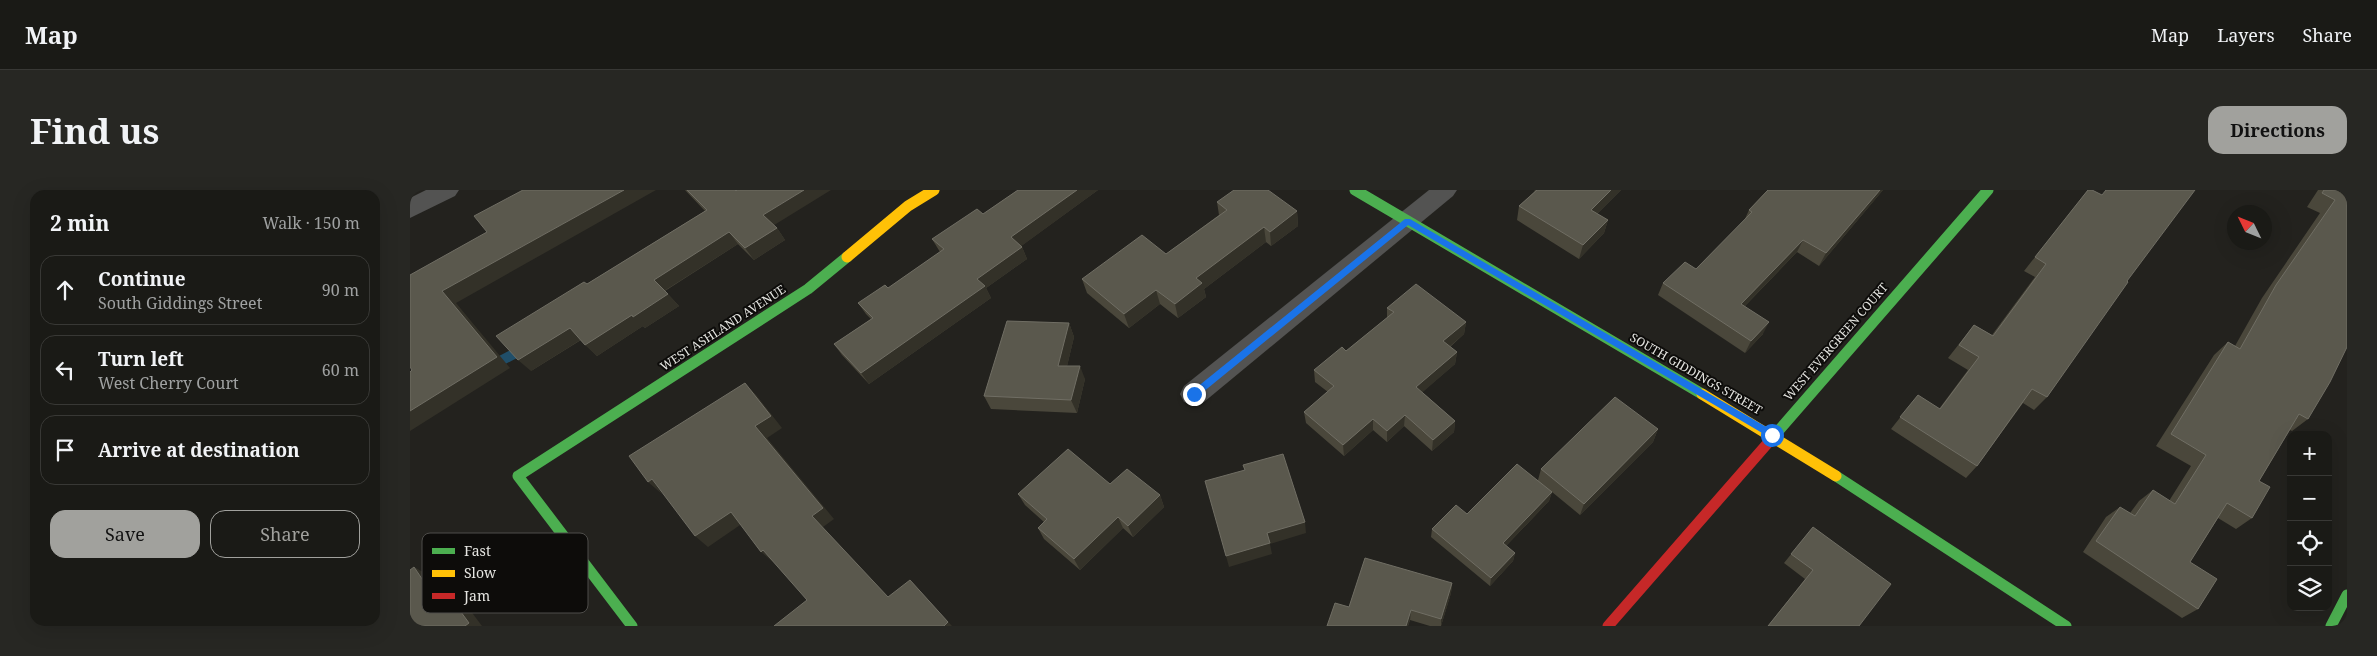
<!DOCTYPE html>
<html lang="en">
<head>
<meta charset="utf-8">
<style>
  body { margin:0; font-family:"Noto Serif",serif; background:#272723; color:#f1f3f6 }
  .controls { position:absolute; right:15px; bottom:15px; display:grid; overflow:hidden; border-radius:10px; box-shadow:0 5px 20px #0002 }
  .controls button { width:45px; height:45px; display:grid; place-items:center; padding:0; border:0; border-bottom:1px solid #383835; background:#1a1a16; color:#f1f3f6; font:25px sans-serif }
  .compass { position:absolute; left:1817px; top:15px; width:45px; height:45px; border-radius:50%; background:#1a1a16; box-shadow:0 5px 20px #0002; rotate:313deg }
  .stop { position:absolute; width:15px; height:15px; margin:-11px; border:4px solid #1a73e8; border-radius:50%; background:#fff }
  .stop.end { background:#1a73e8; border-color:#fff; box-shadow:0 1px 5px #0008 }
  .list { margin:0; padding:0; list-style:none }
  h2 { display:flex; justify-content:space-between; align-items:center; height:65px; margin:0; padding:0 20px; font-size:21px }
  h2 small { font-size:16px; font-weight:400; color:#9fa1a1 }
  .list li { display:grid; grid-template-columns:32px 1fr auto; gap:15px; align-items:center; box-sizing:border-box; height:70px; margin:0 10px 10px; padding:0 10px; border:1px solid #383835; border-radius:15px }
  .list b { display:block; font-size:19px; white-space:nowrap }
  .list p { margin:0; font-size:16px; white-space:nowrap; color:#9fa1a1 }
  .list em { font-size:16px; font-style:normal; color:#9fa1a1 }
  .actions { display:flex; gap:10px; padding:15px 20px }
  .actions a { flex:1; padding:11px 0; border:1px solid #a1a19d; border-radius:15px; text-align:center; font-size:18px; color:#a1a19d }
  .actions .main { background:#a1a19d; color:#111 }
  .icon { flex:none; width:28px; height:28px; fill:none; stroke:currentColor; stroke-width:2; stroke-linecap:round; stroke-linejoin:round }
  .map { position:relative; flex:none; width:1937px; height:436px; overflow:hidden; border-radius:15px }
  header { display:flex; align-items:center; gap:30px; box-sizing:border-box; height:70px; padding:0 25px; background:#1a1a16; border-bottom:1px solid #383835 }
  header strong { font-size:24px }
  nav { display:flex; gap:28px; margin-inline-start:auto; font-size:18px }
  .intro { display:flex; align-items:center; justify-content:space-between; box-sizing:border-box; height:120px; padding:0 30px }
  h1 { margin:0; font-size:35px }
  .button { padding:12px 22px; border-radius:15px; background:#a1a19d; color:#111; font-size:18px; font-weight:700 }
  main { display:flex; gap:30px; padding:0 30px }
  aside { flex:1; background:#1a1a16; border-radius:15px; box-shadow:0 5px 20px #0002 }
  .map>svg:first-child { display:block }
  .lines { fill:none; stroke-linecap:round; stroke-linejoin:round }
  .stream { stroke:#204e69; stroke-width:10 }
  .street { fill:#535352; fill-rule:evenodd }
  .fast { stroke:#4caf50; stroke-width:11 }
  .slow { stroke:#ffc107; stroke-width:11 }
  .jam { stroke:#c62828; stroke-width:11 }
  .wall { fill:#4a473b }
  .shaded-wall { fill:#333128 }
  .building { fill:#5a584d; stroke:#706e64 }
  .route { fill:#1a73e8 }
  .labels { text-anchor:middle; stroke-width:4; stroke-linejoin:round; paint-order:stroke }
  .street-label { font-size:12px; fill:#e5e5e1; stroke:#0d0c0a }
  .key { fill:#0d0c0a; stroke:#4e4d4a; stroke-width:1 }
  .key-label { font-size:14px; fill:#e5e5e1 }
</style>
</head>
<body>
<header>
<strong>Map</strong>
<nav><a>Map</a><a>Layers</a><a>Share</a></nav>
</header>
<div class="intro"><h1>Find us</h1><a class="button">Directions</a></div>
<main>
<aside>
<h2>2 min<small>Walk · 150 m</small></h2>
<ul class="list">
<li><svg class="icon" aria-label="ahead" viewBox="0 0 24 24"><path d="M12 20V5M6 11l6-6 6 6"/></svg><div><b>Continue</b><p>South Giddings Street</p></div><em>90 m</em></li>
<li><svg class="icon" aria-label="left" viewBox="0 0 24 24"><path d="M17 20v-9H6M10 6l-5 5 5 5"/></svg><div><b>Turn left</b><p>West Cherry Court</p></div><em>60 m</em></li>
<li><svg class="icon" aria-label="arrive" viewBox="0 0 24 24"><path d="M6 21V4h12l-3 4 3 4H6"/></svg><div><b>Arrive at destination</b></div></li>
</ul>
<div class="actions"><a class="main">Save</a><a>Share</a></div>
</aside>
<div class="map">
<svg width="1937" height="436" viewBox="0 0 1937 436">
  <rect width="100%" height="100%" fill="#23221e"/>
  <g class="lines">
    <!-- stream -->
    <polyline class="stream" points="81,176 115,158"/>
    <!-- street -->
    <g class="street">
      <polygon points="16,0 49,0 45,6 0,28 0,8"/>
      <polygon points="1019,0 1047,0 1043,6 794,212 784,215 774,212 770,204 774,196"/>
    </g>
    <!-- fast -->
    <g class="fast">
      <polyline points="945,0 1292,204"/>
      <polyline points="1364,246 1578,0"/>
      <polyline points="1426,286 1656,436"/>
      <polyline points="222,436 108,286 398,99 437,67"/>
      <polyline points="1921,436 1937,405"/>
    </g>
    <!-- slow -->
    <g class="slow">
      <polyline points="437,67 498,16 524,0"/>
      <polyline points="1292,204 1426,286"/>
    </g>
    <!-- jam -->
    <polyline class="jam" points="1198,436 1364,246"/>
  </g>
  <!-- wall -->
  <g class="wall">
    <polygon points="275,0 325,0 367,38 375,50 344,70 328,54 255,101 269,116 235,138 233,136 187,166 171,150 121,181 177,94 295,21"/>
    <polygon points="608,0 688,0 611,56 612,57 617,69 576,98 581,108 459,194 432,165 424,154 461,129 456,124 448,113 478,98 530,62 522,49 573,24"/>
    <polygon points="1125,0 1211,0 1187,24 1198,30 1194,43 1169,69 1107,30 1109,16 1124,2"/>
    <polygon points="1358,0 1473,0 1409,76 1387,62 1335,116 1353,144 1335,163 1248,105 1253,93 1286,79 1334,31 1339,20"/>
    <polygon points="1678,0 1717,91 1637,207 1624,220 1613,213 1567,276 1556,288 1481,239 1508,205 1529,219 1558,180 1538,168 1564,135 1582,145 1625,87 1614,81"/>
    <polygon points="1908,0 1937,0 1898,229 1882,241 1880,240 1849,291 1842,328 1826,339 1808,328 1780,372 1788,419 1772,428 1673,362 1696,327 1710,317 1720,323 1729,311 1743,300 1759,311 1781,276 1746,256 1804,165 1818,152 1825,156 1852,108 1910,23 1897,17"/>
    <polygon points="807,12 887,21 888,36 861,56 856,52 794,99 796,107 768,128 750,114 719,138 677,103 672,89 756,64 809,25"/>
    <polygon points="977,118 1056,132 1054,144 1040,157 1047,162 1045,174 1012,202 1045,231 1044,242 1022,261 994,236 977,252 963,240 934,266 896,233 894,222 918,202 905,192 904,180 936,161 977,128"/>
    <polygon points="659,133 664,147 657,176 675,189 667,223 581,219 574,206"/>
    <polygon points="1248,239 1243,252 1170,325 1142,302 1139,311 1096,356 1105,363 1103,371 1080,396 1021,347 1022,339 1057,324 1128,290 1131,279"/>
    <polygon points="700,294 750,305 754,317 723,347 713,338 670,380 634,349 628,338 634,332 615,315 608,304"/>
    <polygon points="1403,337 1449,436 1358,436 1395,389 1374,373"/>
    <polygon points="1042,393 1041,403 1031,436 1020,436 1000,430 998,436 917,436 939,417"/>
  </g>
  <!-- shaded-wall -->
  <g class="shaded-wall">
    <polygon points="214,0 246,0 46,113 100,178 0,241 0,221 32,101"/>
    <polygon points="394,0 421,0 361,37 353,25"/>
    <polygon points="667,0 688,0 606,60 601,47"/>
    <polygon points="1201,0 1211,0 1178,33 1181,20"/>
    <polygon points="1470,0 1473,0 1409,76 1416,63"/>
    <polygon points="887,21 888,36 861,56 860,42"/>
    <polygon points="1198,30 1194,43 1169,69 1173,55"/>
    <polygon points="854,37 856,52 794,99 796,107 768,128 765,114 786,88"/>
    <polygon points="367,38 375,50 344,70 335,58"/>
    <polygon points="319,42 328,54 254,101 244,90"/>
    <polygon points="1393,50 1387,62 1325,126 1331,114"/>
    <polygon points="612,57 617,69 576,98 581,108 459,194 451,183 567,89"/>
    <polygon points="746,100 750,114 719,138 714,124"/>
    <polygon points="258,104 269,116 235,138 233,136 187,166 175,155 222,125"/>
    <polygon points="1056,132 1054,144 1032,163 1033,151"/>
    <polygon points="1359,132 1353,144 1335,163 1341,151"/>
    <polygon points="659,133 664,147 654,189 648,176"/>
    <polygon points="160,138 172,149 121,181 108,170"/>
    <polygon points="1047,162 1045,174 1006,208 1006,197"/>
    <polygon points="670,176 675,189 667,223 661,210"/>
    <polygon points="335,193 347,206 372,238 357,248 424,329 413,337 488,417 402,326 345,236"/>
    <polygon points="995,225 994,236 977,252 977,241"/>
    <polygon points="963,229 963,240 934,266 933,255"/>
    <polygon points="1045,231 1044,242 1022,261 1023,250"/>
    <polygon points="1248,239 1243,252 1170,325 1174,314"/>
    <polygon points="242,289 252,304 238,292"/>
    <polygon points="1142,302 1139,311 1091,361 1093,353"/>
    <polygon points="750,305 754,317 723,347 718,336"/>
    <polygon points="321,322 333,333 298,357 285,346"/>
    <polygon points="708,327 713,338 670,380 664,369"/>
    <polygon points="895,332 896,343 860,354 862,364 819,377 816,366 857,343"/>
    <polygon points="353,360 364,373 351,362"/>
    <polygon points="1105,363 1103,371 1080,396 1081,388"/>
    <polygon points="4,377 22,387 47,423 29,414"/>
    <polygon points="500,390 542,436 534,436"/>
    <polygon points="1042,393 1041,403 1031,436 1031,429"/>
    <polygon points="40,407 57,416 72,436 55,436"/>
    <polygon points="1001,420 1000,430 998,436 996,436"/>
  </g>
  <!-- building -->
  <g class="building">
    <polygon points="113,0 214,0 32,101 87,167 0,221 0,182 2,180 0,177 0,85 77,42 64,26"/>
    <polygon points="277,0 325,0 326,1 327,0 394,0 353,25 367,38 335,58 319,42 244,90 258,104 223,127 222,125 175,155 160,138 108,170 86,146 174,92 177,94 297,20"/>
    <polygon points="608,0 667,0 601,47 612,57 567,89 575,96 451,183 424,154 463,128 448,113 475,95 478,98 534,59 522,49 567,19 573,24"/>
    <polygon points="824,0 858,0 887,21 860,42 854,37 786,88 792,93 765,114 746,100 714,124 672,89 732,45 756,64 817,20 807,12"/>
    <polygon points="1127,0 1201,0 1181,20 1198,30 1173,55 1109,16"/>
    <polygon points="1358,0 1470,0 1416,63 1393,50 1331,114 1359,132 1341,151 1253,93 1275,72 1286,79 1342,22 1339,20"/>
    <polygon points="1678,0 1682,0 1692,5 1696,0 1785,0 1717,91 1718,92 1637,207 1622,199 1567,276 1490,227 1508,205 1530,219 1569,167 1549,155 1564,135 1583,146 1636,74 1625,67"/>
    <polygon points="1914,0 1937,0 1937,157 1920,192 1898,229 1889,224 1849,291 1860,297 1842,328 1817,313 1780,372 1807,389 1788,419 1686,351 1710,317 1725,326 1743,300 1765,314 1796,265 1761,244 1818,152 1830,159 1866,95 1925,10 1912,3"/>
    <polygon points="1006,94 1056,132 1033,151 1047,162 1006,197 1045,231 1023,250 995,225 977,241 963,229 933,255 894,222 924,196 904,180 932,157 936,161 984,122 977,118"/>
    <polygon points="597,131 659,133 648,176 670,176 661,210 574,206"/>
    <polygon points="335,193 361,226 345,236 413,318 402,326 478,407 500,390 538,432 534,436 364,436 397,410 353,360 351,362 321,322 285,346 242,289 238,292 219,266"/>
    <polygon points="1205,207 1248,239 1174,314 1131,279"/>
    <polygon points="658,259 700,294 717,279 750,305 718,336 708,327 664,369 628,338 637,329 608,304"/>
    <polygon points="873,264 895,332 857,343 860,353 816,366 795,291 835,280 833,275"/>
    <polygon points="1107,274 1142,302 1093,353 1105,363 1081,388 1022,339 1046,315 1057,324"/>
    <polygon points="1403,337 1481,394 1449,436 1358,436 1403,380 1381,364"/>
    <polygon points="955,368 1042,393 1031,429 1001,420 996,436 917,436 925,413 939,417"/>
    <polygon points="4,377 29,414 40,407 59,433 55,436 0,436 0,380"/>
  </g>
  <!-- route -->
  <polygon class="route" points="995,29 1000,29 1365,242 1365,247 1359,247 998,35 787,207 781,207 781,202"/>
  <g class="labels">
    <!-- street labels -->
    <g class="street-label">
      <text transform="translate(313 138) rotate(-33)" y="4">WEST ASHLAND AVENUE</text>
      <text transform="translate(1426 152) rotate(-49)" y="4">WEST EVERGREEN COURT</text>
      <text transform="translate(1286 184) rotate(30)" y="4">SOUTH GIDDINGS STREET</text>
    </g>
  </g>
  <!-- legend -->
  <rect x="12" y="343" width="166" height="80" rx="8" class="key"/>
  <rect x="22" y="358" width="23" height="6" fill="#4caf50"/>
  <rect x="22" y="380" width="23" height="7" fill="#ffc107"/>
  <rect x="22" y="403" width="23" height="6" fill="#c62828"/>
  <g class="key-label">
    <text x="54" y="366">Fast</text>
    <text x="54" y="388">Slow</text>
    <text x="54" y="411">Jam</text>
  </g>
</svg>
<div class="controls">
<button>+</button>
<button>−</button>
<button><svg class="icon" aria-label="locate" viewBox="0 0 24 24"><circle cx="12" cy="12" r="6"/><path d="M12 2v4M12 18v4M2 12h4M18 12h4"/></svg></button>
<button><svg class="icon" aria-label="layers" viewBox="0 0 24 24"><path d="M12 4l9 5-9 5-9-5zM3 14l9 5 9-5"/></svg></button>
</div>
<svg class="compass" viewBox="-18 -18 36 36"><path d="M0-13l5 13h-10z" fill="#e53935"/><path d="M0 13l5-13h-10z" fill="#9fa1a1"/></svg>
<div class="stop" style="left:1362px;top:245px"></div>
<div class="stop end" style="left:784px;top:204px"></div>
</div>
</main>
</body>
</html>
